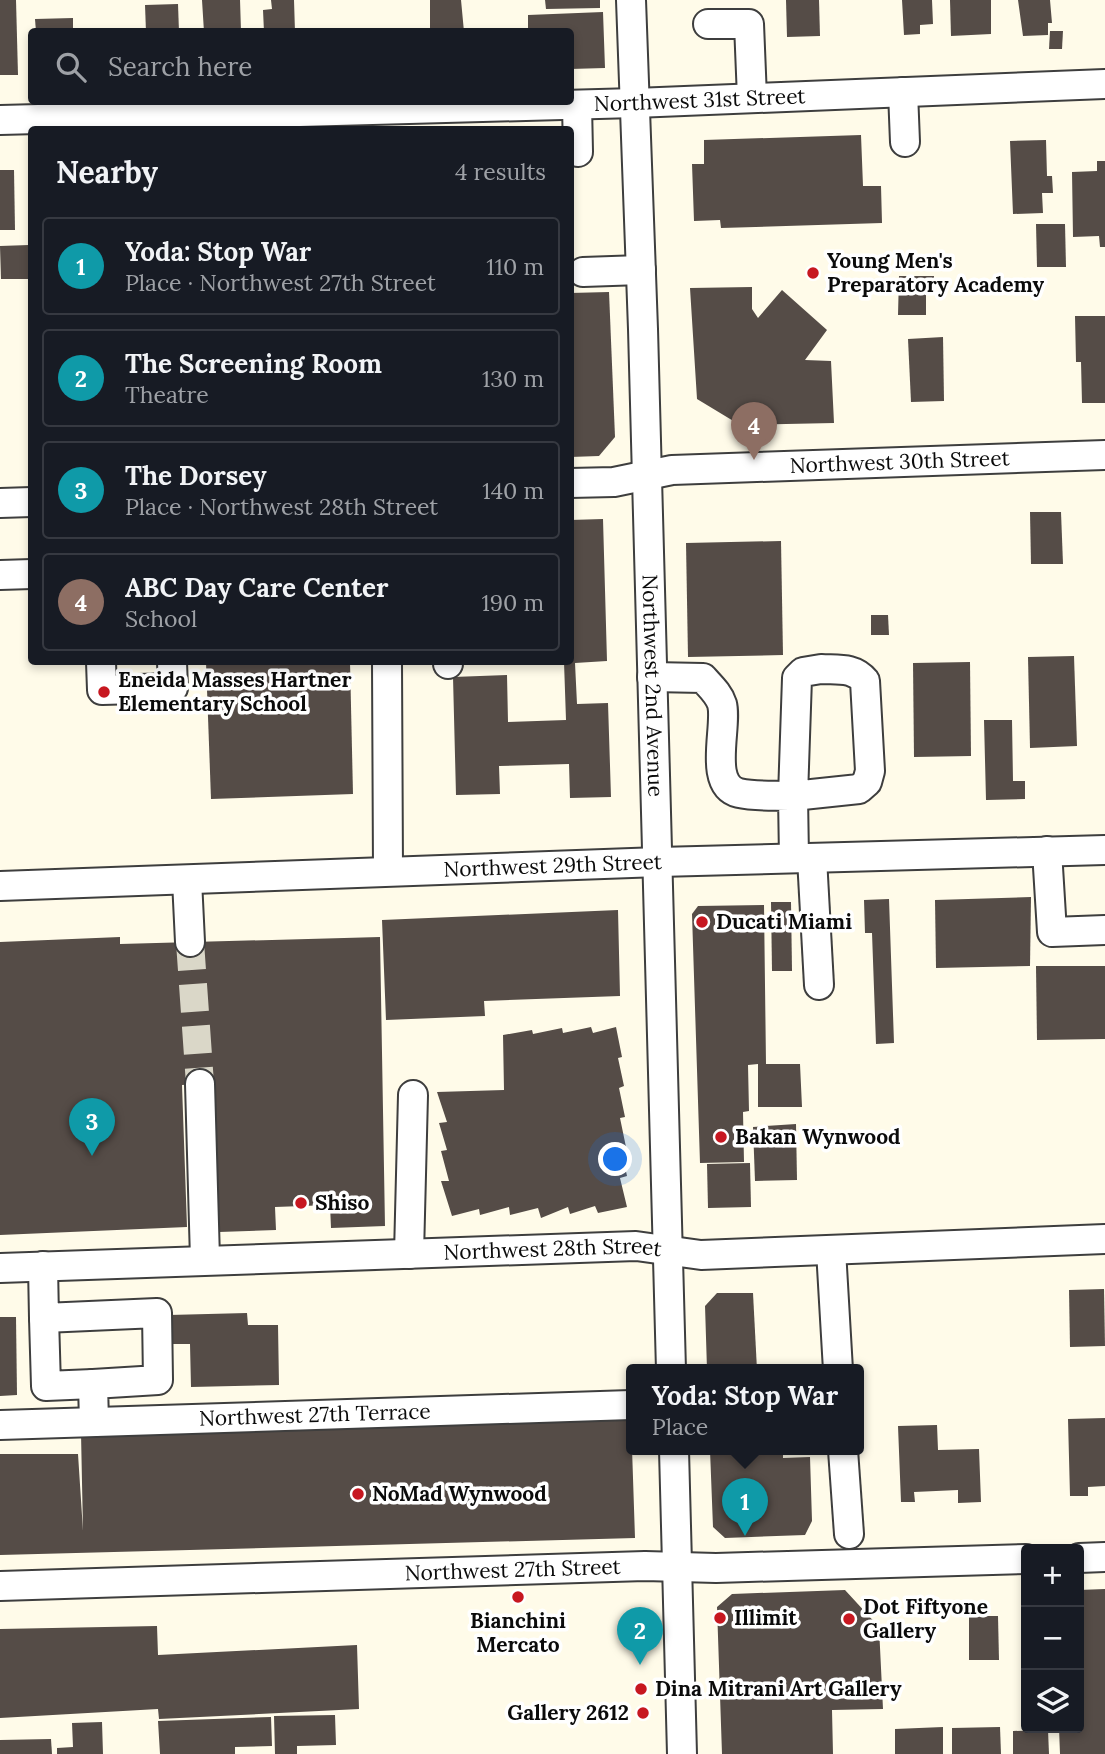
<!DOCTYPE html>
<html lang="en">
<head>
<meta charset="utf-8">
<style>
  body { margin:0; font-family:Lora,serif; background:#242831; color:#f1f3f6 }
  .controls { position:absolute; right:21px; bottom:21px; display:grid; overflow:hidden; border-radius:7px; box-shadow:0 4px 10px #0003 }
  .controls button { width:63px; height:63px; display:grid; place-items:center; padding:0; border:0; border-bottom:2px solid #363941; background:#171b24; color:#f1f3f6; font:35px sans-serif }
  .you { position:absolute; left:616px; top:1160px; width:24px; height:24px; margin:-18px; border:5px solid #fff; border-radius:50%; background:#1a73e8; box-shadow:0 0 0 10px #1a73e833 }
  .badge { display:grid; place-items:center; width:46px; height:46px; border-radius:50%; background:#0b8043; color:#fff; font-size:23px; font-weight:700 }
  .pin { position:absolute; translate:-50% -58px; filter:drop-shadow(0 2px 4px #0008) }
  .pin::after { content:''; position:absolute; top:37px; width:24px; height:21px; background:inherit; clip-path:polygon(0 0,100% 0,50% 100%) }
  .popup { position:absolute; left:626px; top:1364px; width:238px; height:91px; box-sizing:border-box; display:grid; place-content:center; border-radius:7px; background:#171b24; filter:drop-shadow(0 2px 5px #0005); font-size:23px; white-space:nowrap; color:#9ea1a6 }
  .popup b { font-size:26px; color:#f1f3f6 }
  .popup::after { content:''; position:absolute; left:50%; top:100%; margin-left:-14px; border:14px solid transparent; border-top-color:#171b24 }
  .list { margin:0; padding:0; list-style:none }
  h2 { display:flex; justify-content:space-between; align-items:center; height:91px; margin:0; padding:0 28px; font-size:30px }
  h2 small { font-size:23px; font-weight:400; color:#9ea1a6 }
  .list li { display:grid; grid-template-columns:46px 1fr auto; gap:21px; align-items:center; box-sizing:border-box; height:98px; margin:0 14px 14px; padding:0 14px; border:2px solid #363941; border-radius:7px }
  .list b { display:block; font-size:26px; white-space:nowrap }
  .list p { margin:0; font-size:23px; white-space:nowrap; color:#9ea1a6 }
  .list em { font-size:23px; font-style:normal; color:#9ea1a6 }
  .icon { flex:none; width:38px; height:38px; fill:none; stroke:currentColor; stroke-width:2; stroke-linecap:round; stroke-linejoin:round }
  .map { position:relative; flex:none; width:1105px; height:1754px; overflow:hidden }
  .search { position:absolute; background:#171b24; box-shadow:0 4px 10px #0003; left:28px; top:28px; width:546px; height:77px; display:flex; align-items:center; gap:18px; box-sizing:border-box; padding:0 24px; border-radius:7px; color:#9ea1a6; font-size:26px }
  .panel { position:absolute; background:#171b24; box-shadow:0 4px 10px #0003; left:28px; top:126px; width:546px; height:539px; border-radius:7px }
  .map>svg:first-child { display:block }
  .building { fill:#554c47 }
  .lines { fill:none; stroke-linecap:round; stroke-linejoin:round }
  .minor-tunnel { stroke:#dad7c8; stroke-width:28; stroke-dasharray:28 14; stroke-linecap:butt }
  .minor-casing { stroke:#3e3e3e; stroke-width:32 }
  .minor { stroke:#fff; stroke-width:28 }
  .poi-dot { fill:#c71720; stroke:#fff; stroke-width:2.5 }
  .labels { text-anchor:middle; stroke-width:7; stroke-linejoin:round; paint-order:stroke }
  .street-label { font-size:21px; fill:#0b0b0b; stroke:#fff }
  .poi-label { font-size:21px; font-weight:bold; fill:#0b0b0b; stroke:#fff; text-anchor:start }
</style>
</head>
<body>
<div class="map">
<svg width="1105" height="1754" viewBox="0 0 1105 1754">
  <rect width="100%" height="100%" fill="#fffbe9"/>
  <!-- building -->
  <g class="building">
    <polygon points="0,0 16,0 18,75 0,75"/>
    <polygon points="202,0 240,0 241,32 204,32"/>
    <polygon points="271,0 294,0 295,32 264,32 263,10 272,9"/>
    <polygon points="430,0 461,0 464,32 430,32"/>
    <polygon points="545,0 600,0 600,8 546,9"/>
    <polygon points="786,0 819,0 820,36 787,37"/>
    <polygon points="902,0 932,0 933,24 920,25 920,34 904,35"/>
    <polygon points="950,0 991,0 991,34 951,36"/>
    <polygon points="1018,0 1050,0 1052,23 1048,23 1048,35 1023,36"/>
    <polygon points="178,4 179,32 146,32 145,5"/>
    <polygon points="603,12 605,68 570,69 570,32 528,32 528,15"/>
    <polygon points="73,18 73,32 36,32 35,19"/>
    <polygon points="1050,31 1063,31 1062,49 1049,49"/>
    <polygon points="861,135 863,186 881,186 882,223 721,228 720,220 694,221 692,164 704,164 704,140"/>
    <polygon points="1046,140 1047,176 1052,176 1053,193 1042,193 1043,213 1013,214 1010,141"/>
    <polygon points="1097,161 1105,161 1105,247 1100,247 1099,236 1073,237 1072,172 1097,171"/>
    <polygon points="0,170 14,170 15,230 0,230"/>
    <polygon points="1036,224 1065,224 1066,267 1037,267"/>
    <polygon points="29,245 29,279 1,279 0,246"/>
    <polygon points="899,276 934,276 934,290 926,290 926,315 898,315"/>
    <polygon points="752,287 752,309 758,318 782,290 827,330 805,360 831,361 834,423 740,425 697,399 690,288"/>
    <polygon points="609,292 615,437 599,456 570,457 570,293"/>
    <polygon points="1075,316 1105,316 1105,403 1082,403 1081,362 1076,362"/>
    <polygon points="943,337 944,401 911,402 908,339"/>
    <polygon points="1030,512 1061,512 1063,564 1031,564"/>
    <polygon points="603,519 607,661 575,663 577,704 608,703 611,797 570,798 569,764 499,766 500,794 456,795 453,677 507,675 508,722 566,720 564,662 570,662 570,520"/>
    <polygon points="781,541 783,655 688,657 686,543"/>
    <polygon points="871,615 888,615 889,635 871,635"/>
    <polygon points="1074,656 1077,746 1030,748 1028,657"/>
    <polygon points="206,662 350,662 353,794 211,799"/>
    <polygon points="970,662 971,756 914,757 913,663"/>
    <polygon points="984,720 1012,720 1013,781 1025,781 1025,799 986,800"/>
    <polygon points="1031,897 1030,966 936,968 935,900"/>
    <polygon points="889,899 894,1043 876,1044 872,933 865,933 864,900"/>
    <polygon points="771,902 791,902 792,971 772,971"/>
    <polygon points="764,905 766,1064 800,1064 802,1107 758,1107 758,1064 748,1065 749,1111 743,1112 744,1162 700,1163 692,914 698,906"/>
    <polygon points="618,910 620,996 484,1001 485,1016 386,1020 382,920"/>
    <polygon points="120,937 120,944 380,937 385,1226 331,1228 330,1205 275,1207 276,1230 219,1232 214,1083 182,1085 187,1227 0,1235 0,942"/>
    <polygon points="1036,966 1105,966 1105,1039 1037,1040"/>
    <polygon points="591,1027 593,1033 616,1027 622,1057 618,1058 624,1086 619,1088 625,1117 620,1118 626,1147 621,1148 627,1176 620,1178 627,1207 598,1213 595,1206 570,1214 568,1207 541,1218 538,1208 510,1215 509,1207 480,1215 479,1209 452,1216 441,1181 449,1181 441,1151 447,1150 439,1123 447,1122 437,1092 504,1090 503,1035 532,1030 533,1034 562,1028 563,1033"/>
    <polygon points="796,1124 797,1180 755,1181 753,1127"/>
    <polygon points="750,1163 751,1207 708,1208 707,1164"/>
    <polygon points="1104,1289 1105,1346 1070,1347 1069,1290"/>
    <polygon points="717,1293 753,1293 757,1370 707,1370 705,1306"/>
    <polygon points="247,1313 248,1325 278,1325 279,1385 191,1387 190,1344 170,1344 169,1315"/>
    <polygon points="0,1317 16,1317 17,1395 0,1396"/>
    <polygon points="631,1418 635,1538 0,1555 0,1454 78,1454 83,1531 81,1433"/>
    <polygon points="1105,1418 1105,1486 1088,1487 1088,1496 1070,1496 1068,1419"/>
    <polygon points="937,1425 938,1450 979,1449 981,1502 958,1503 958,1490 914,1492 915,1502 901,1502 898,1426"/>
    <polygon points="710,1450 783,1450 783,1458 810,1457 812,1521 805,1535 725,1538 713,1527"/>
    <polygon points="1105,1589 1105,1754 1060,1754 1059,1728 1079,1728 1079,1590"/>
    <polygon points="845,1590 879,1627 883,1709 832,1710 833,1754 722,1754 717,1607 732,1594"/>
    <polygon points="969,1616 998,1616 999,1660 969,1660"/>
    <polygon points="157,1626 158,1655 357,1645 359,1709 159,1719 158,1709 0,1718 0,1629"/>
    <polygon points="335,1715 336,1745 297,1746 297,1754 275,1754 274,1716"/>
    <polygon points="271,1717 272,1746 235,1747 235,1754 160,1754 158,1721"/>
    <polygon points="102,1722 103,1754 57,1754 57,1748 73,1747 72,1723"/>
    <polygon points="943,1727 943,1754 895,1754 895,1729"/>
    <polygon points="1000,1727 1001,1754 952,1754 952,1728"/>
    <polygon points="1048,1730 1049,1754 1013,1754 1013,1731"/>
    <polygon points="51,1739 52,1754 0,1754 0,1740"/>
  </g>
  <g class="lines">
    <!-- minor-tunnel -->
    <polyline class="minor-tunnel" points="190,942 200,1084"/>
    <defs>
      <g id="minor">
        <path id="s1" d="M 631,0 L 643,329 L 671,1370"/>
        <polyline points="708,24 749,24 752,98"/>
        <polyline points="903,92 905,142"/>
        <polyline points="577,105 578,152"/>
        <path id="s2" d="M 0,120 L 635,103 L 1105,84"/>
        <polyline points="583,272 641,270"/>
        <path id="s3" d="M 570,483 L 614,482 L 672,470 L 1105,455"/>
        <polyline points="0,503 32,502"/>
        <polyline points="0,575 32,574"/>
        <polyline points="101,662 102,690 173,688 172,662"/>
        <polyline points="387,662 388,871"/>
        <polyline points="448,662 448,664"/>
        <path d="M 821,669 C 838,670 854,667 865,681 L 870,771 L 867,782 L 859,789 L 793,796 L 797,678 L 803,672 Z"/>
        <path d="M 652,677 L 703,678 C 710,686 719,694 722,704 C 728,726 707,785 739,793 C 756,797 776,795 793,796 L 794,858"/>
        <polyline points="1047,851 1052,932 1105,930"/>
        <polyline points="812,858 819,985"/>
        <polyline points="187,880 190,942"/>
        <path id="s4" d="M 0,886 L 659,862 L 1105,850"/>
        <polyline points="200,1084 205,1259"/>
        <polyline points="831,1250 838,1370"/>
        <polyline points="409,1254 413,1095"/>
        <polyline points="43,1266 44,1318 157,1313 158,1380 93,1384 94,1422"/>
        <path id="s5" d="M 0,1268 L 636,1246 L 701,1255 L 1105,1239"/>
        <polyline points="44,1318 46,1386 93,1384"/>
        <path id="s6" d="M 0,1425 L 631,1405"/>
        <polyline points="674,1450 682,1754"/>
        <polyline points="843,1450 849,1534"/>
        <polyline points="1079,1558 1105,1557"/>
        <path id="s7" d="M 0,1586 L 645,1566 L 716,1568 L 1026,1559"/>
      </g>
    </defs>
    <!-- minor casing -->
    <use href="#minor" class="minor-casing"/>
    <!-- minor -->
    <use href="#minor" class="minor"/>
  </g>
  <!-- markers -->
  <g class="poi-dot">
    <circle cx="813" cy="273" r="7"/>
    <circle cx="104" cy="692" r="7"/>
    <circle cx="702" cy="922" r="7"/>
    <circle cx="721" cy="1137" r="7"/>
    <circle cx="301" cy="1203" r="7"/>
    <circle cx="358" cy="1494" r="7"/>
    <circle cx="518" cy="1597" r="7"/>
    <circle cx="720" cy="1618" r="7"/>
    <circle cx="849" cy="1619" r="7"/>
    <circle cx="641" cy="1689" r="7"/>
    <circle cx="643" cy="1713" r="7"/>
  </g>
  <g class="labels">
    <!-- street labels -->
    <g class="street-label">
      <text dy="7" stroke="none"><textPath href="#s2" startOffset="700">Northwest 31st Street</textPath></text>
      <text dy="7" stroke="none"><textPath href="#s3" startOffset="331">Northwest 30th Street</textPath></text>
      <text dy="7" stroke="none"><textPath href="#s1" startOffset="686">Northwest 2nd Avenue</textPath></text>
      <text dy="7" stroke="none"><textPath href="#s4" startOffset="553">Northwest 29th Street</textPath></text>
      <text dy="7" stroke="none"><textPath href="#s5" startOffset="553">Northwest 28th Street</textPath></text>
      <text dy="7" stroke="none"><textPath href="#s6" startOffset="315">Northwest 27th Terrace</textPath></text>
      <text dy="7" stroke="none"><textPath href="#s7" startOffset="513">Northwest 27th Street</textPath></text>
    </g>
    <!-- poi labels -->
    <g class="poi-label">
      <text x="827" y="268">Young Men's<tspan x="827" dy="24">Preparatory Academy</tspan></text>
      <text x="118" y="687">Eneida Masses Hartner<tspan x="118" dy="24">Elementary School</tspan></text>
      <text x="716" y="929">Ducati Miami</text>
      <text x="735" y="1144">Bakan Wynwood</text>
      <text x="315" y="1210">Shiso</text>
      <text x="372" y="1501">NoMad Wynwood</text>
      <text x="863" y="1614">Dot Fiftyone<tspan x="863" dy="24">Gallery</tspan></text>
      <text x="734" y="1625">Illimit</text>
      <text x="518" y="1628" text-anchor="middle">Bianchini<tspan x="518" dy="24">Mercato</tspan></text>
      <text x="655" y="1696">Dina Mitrani Art Gallery</text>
      <text x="629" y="1720" text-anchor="end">Gallery 2612</text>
    </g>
  </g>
</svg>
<div class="controls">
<button>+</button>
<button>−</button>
<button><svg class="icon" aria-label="layers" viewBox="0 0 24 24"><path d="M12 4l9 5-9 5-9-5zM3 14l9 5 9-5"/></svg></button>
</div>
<div class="you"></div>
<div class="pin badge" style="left:745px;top:1536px;background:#0f9aa8">1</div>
<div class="popup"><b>Yoda: Stop War</b>Place</div>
<div class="pin badge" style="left:640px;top:1665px;background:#0f9aa8">2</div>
<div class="pin badge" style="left:92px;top:1156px;background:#0f9aa8">3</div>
<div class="pin badge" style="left:754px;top:460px;background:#8d6e63">4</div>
<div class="search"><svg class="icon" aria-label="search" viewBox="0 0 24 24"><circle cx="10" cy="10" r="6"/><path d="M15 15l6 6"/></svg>Search here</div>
<section class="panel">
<h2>Nearby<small>4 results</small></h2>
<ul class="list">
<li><span class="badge" style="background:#0f9aa8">1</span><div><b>Yoda: Stop War</b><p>Place · Northwest 27th Street</p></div><em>110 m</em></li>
<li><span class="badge" style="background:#0f9aa8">2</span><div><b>The Screening Room</b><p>Theatre</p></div><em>130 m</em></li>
<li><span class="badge" style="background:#0f9aa8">3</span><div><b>The Dorsey</b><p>Place · Northwest 28th Street</p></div><em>140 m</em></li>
<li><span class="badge" style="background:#8d6e63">4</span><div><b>ABC Day Care Center</b><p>School</p></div><em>190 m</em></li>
</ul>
</section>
</div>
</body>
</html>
